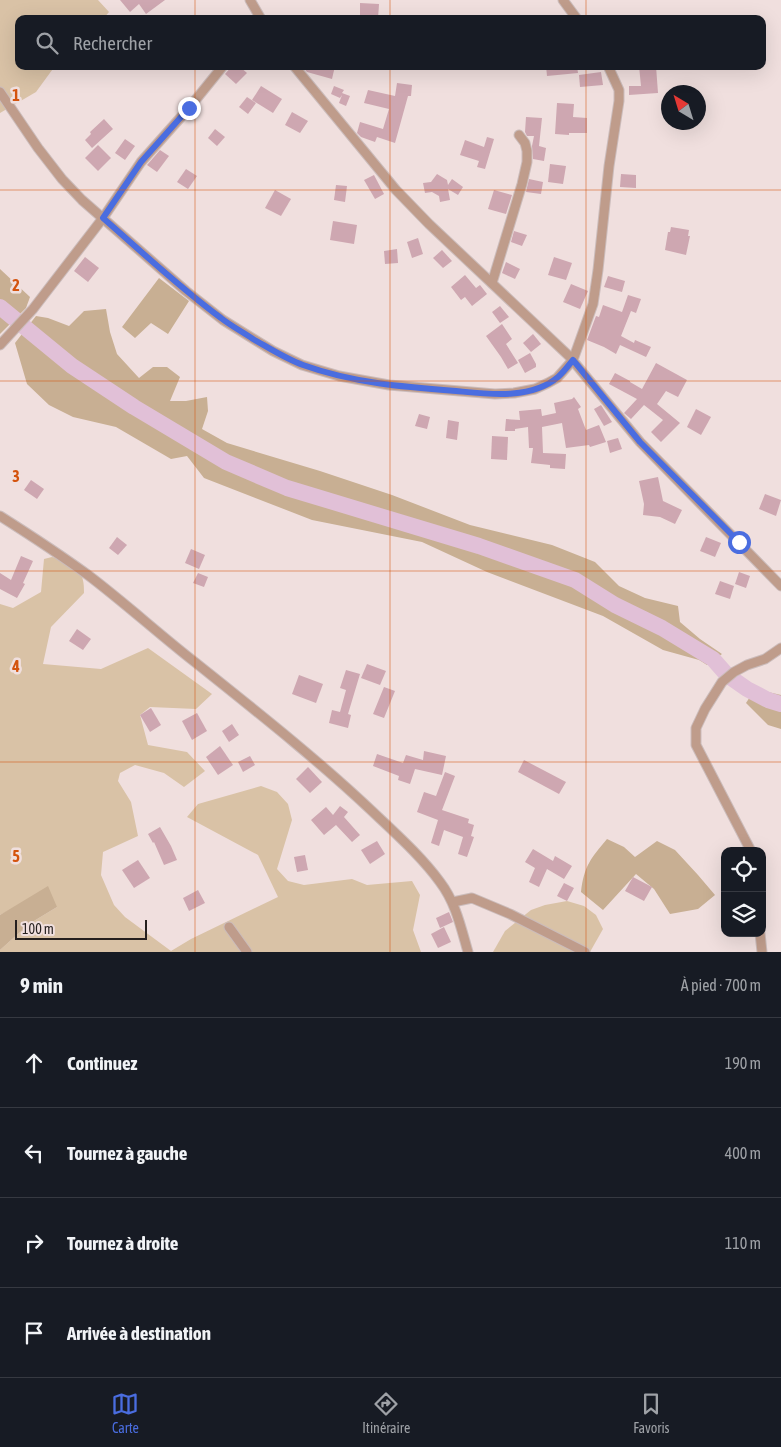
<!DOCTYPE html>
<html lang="fr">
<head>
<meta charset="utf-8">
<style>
  body { margin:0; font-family:"Asap Condensed",sans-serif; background:#242831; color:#f1f3f6 }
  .controls { position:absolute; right:15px; bottom:15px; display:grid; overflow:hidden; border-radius:10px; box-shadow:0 5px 20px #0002 }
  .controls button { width:45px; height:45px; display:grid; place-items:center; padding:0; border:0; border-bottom:1px solid #363941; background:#171b24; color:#f1f3f6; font:25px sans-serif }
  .compass { position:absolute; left:661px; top:85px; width:45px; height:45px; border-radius:50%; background:#171b24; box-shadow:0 5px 20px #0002; rotate:322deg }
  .scale { position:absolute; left:15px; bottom:12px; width:132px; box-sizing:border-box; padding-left:5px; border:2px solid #251f1e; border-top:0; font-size:14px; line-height:18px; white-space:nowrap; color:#251f1e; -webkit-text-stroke:4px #f0dfde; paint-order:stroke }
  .stop { position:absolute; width:15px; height:15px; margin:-11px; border:4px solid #4a6de0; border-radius:50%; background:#fff }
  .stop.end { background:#4a6de0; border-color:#fff; box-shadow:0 1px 5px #0008 }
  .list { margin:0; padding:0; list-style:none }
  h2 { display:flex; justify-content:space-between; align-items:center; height:65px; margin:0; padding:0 20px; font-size:21px }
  h2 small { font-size:16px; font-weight:400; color:#9ea1a6 }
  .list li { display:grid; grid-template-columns:32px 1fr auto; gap:15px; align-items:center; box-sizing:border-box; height:90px; padding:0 20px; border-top:1px solid #363941 }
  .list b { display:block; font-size:19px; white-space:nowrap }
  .list em { font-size:16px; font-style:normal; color:#9ea1a6 }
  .icon { flex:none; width:28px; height:28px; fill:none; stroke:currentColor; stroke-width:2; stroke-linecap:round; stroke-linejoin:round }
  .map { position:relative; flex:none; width:781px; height:952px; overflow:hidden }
  .search { position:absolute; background:#171b24; box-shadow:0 5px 20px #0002; left:15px; right:15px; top:15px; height:55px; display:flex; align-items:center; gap:12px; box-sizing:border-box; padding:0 18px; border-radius:10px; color:#9ea1a6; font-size:19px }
  .sheet { height:425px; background:#171b24 }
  nav { display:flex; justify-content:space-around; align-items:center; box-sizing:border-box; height:70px; border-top:1px solid #363941; background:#171b24; font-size:14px; color:#9ea1a6 }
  nav a { display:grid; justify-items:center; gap:2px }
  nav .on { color:#4a6de0 }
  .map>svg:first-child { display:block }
  .green { fill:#d9c2a6 }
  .forest { fill:#c8af93 }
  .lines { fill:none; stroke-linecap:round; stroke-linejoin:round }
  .river { stroke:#e1c0d7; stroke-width:16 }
  .building { fill:#cea7b1 }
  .street-casing { stroke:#cbbcbb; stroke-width:11 }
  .street { stroke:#bf9c8b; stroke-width:9 }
  .route { stroke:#4a6de0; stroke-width:6 }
  .grid { fill:none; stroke:#d4530e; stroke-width:1; stroke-opacity:0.55 }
  .grid-label { font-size:16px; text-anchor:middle; font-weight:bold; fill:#d4530e; stroke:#f0dfde; stroke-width:5; stroke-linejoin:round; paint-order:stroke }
</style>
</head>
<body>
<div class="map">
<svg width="781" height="952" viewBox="0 0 781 952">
  <rect width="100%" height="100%" fill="#f0dfde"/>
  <!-- green -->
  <g class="green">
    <polygon points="0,0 98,0 109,12 103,19 19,19 19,66 55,66 36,92 0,113"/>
    <path d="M 52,557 C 61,559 75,566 80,573 C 84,579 84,587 84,593 L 51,627 L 43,664 L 101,669 L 148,648 L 212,694 L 196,709 L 150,707 L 140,715 L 148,745 L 187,752 L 205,771 L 184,787 L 164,773 L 135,765 L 120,773 L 118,781 L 131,802 L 138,836 L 103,852 L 101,875 L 114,905 L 125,917 L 171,951 L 191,939 L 278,897 L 258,855 L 187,817 L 198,804 L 261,786 L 277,792 L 288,804 L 292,820 L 277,869 L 288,881 L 304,885 L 352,879 L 367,885 L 412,881 L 420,895 L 413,930 L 421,952 L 0,952 L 0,950 L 29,924 L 57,907 L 14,908 L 0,915 L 0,604 L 13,608 L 41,592 L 44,559 Z"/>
    <polygon points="567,901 584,906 596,915 603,929 590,952 493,952 505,931 531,910 545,905"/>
  </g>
  <!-- forest -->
  <g class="forest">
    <polygon points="0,269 30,297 26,308 0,334"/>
    <polygon points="159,278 189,301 168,334 151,323 135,338 122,327"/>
    <polygon points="106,309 110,332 117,354 139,378 153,367 167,367 180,377 170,401 186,401 207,397 208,411 202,429 227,443 320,471 392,495 470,525 552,545 595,562 619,586 645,598 678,606 680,622 700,639 722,654 707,665 699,660 663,650 603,616 487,572 422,542 312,520 204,478 187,456 171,459 116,427 73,417 49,405 27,384 15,343 36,316 48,318 69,326 84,311"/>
    <polygon points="755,689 781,695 781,729 768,725 746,703"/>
    <path d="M 607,839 L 624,847 L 635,857 L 657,841 L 675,850 L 698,875 L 715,895 L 698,909 L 670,914 L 654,889 L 636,874 L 603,910 L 581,892 C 584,866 591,858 607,839 Z"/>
    <polygon points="48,886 57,907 29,924 0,950 0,915"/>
  </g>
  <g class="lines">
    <!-- river -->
    <polyline class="river" points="0,307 72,366 134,407 226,462 287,488 479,546 575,580 615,605 662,628 713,659 727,675 747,689 768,700 781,704"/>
  </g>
  <!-- building -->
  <g class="building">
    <polygon points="120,0 165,0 146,14 139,4 130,12"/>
    <polygon points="360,3 379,4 378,19 360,19"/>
    <polygon points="232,66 239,66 247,73 236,84 225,74"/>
    <polygon points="302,66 335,66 332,79 307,72"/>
    <polygon points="546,66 577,66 578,73 547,76"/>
    <polygon points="639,66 656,66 658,93 629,95 629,86 641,86"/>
    <polygon points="601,72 603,85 580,87 579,75"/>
    <polygon points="397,83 412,85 411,96 408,96 395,143 377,137 375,142 361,137 357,133 360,122 383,129 389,109 364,103 368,90 395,96"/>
    <polygon points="261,86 282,99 273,113 252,100"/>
    <polygon points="334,86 344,90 342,93 350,96 346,106 339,103 342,95 340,98 331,94"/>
    <polygon points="247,97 256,103 248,114 239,107"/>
    <polygon points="557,103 574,104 573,117 587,118 587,133 569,133 569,135 555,134"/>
    <polygon points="292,112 308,121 300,133 285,125"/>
    <polygon points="526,117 542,118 539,146 546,148 544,161 533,159 532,146 534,136 527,136 525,132"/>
    <polygon points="104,119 113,129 92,148 85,140 91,134 90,132"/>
    <polygon points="215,129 225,137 217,146 208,138"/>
    <polygon points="487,137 494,139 485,169 477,167 479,161 460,155 465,140 484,147"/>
    <polygon points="125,139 135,146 125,160 115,153"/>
    <polygon points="98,145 111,158 98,171 85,158"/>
    <polygon points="160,150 169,156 157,172 147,165"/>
    <polygon points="550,164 566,166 563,184 548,182"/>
    <polygon points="186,169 197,176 188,189 177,182"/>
    <polygon points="437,174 447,180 448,185 452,179 463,187 458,195 448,189 450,200 440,202 439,196 432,192 425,193 423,183 431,182"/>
    <polygon points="621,174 636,175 636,188 620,187"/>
    <polygon points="374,175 384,194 375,199 364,180"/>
    <polygon points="529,179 543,182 541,194 526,192"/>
    <polygon points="336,185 347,186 345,202 334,200"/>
    <polygon points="275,190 291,199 281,216 265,208"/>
    <polygon points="494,190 512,195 506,214 488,209"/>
    <polygon points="333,221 357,225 354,244 330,240"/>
    <polygon points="671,227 689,230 688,236 690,236 686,255 665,250 668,232 670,232"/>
    <polygon points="514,231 527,235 522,246 511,242"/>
    <polygon points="418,238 423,254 412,258 407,242"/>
    <polygon points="397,249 398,263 385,264 384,251"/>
    <polygon points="442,250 452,261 443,268 433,258"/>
    <polygon points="85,257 99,268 88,282 74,271"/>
    <polygon points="554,257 572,263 566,280 548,275"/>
    <polygon points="506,262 520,269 515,279 502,273"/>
    <polygon points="465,275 476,288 480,285 487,294 472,306 465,297 461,300 451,287"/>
    <polygon points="608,276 625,281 622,292 604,287"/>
    <polygon points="571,284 588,291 580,309 563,302"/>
    <polygon points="628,295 641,299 636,313 631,311 621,336 634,343 635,340 651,347 646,357 620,345 616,354 604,347 587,340 596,316 599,317 603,305 622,312"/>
    <polygon points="500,306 509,317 500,323 492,312"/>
    <polygon points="502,324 512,339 506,344 518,363 508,369 501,357 486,336"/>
    <polygon points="533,334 541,344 531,352 523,343"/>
    <polygon points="530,353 536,364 536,367 525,373 518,360"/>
    <polygon points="656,363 687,380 678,397 666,391 657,404 680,423 661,442 651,432 663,420 644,405 631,419 624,413 637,399 609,384 615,373 630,381 630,382 642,389"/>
    <polygon points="574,397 581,407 578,409 586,430 599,425 606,442 590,447 589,445 566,448 562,423 542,427 543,453 566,454 565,469 550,468 550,465 531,463 533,448 529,448 528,427 515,429 515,431 505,431 506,419 520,420 519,411 541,409 542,416 556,413 554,403 572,399"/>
    <polygon points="601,405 612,422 604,426 594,409"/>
    <polygon points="696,409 711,417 701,435 687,427"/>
    <polygon points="419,414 430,417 427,429 415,426"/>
    <polygon points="448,420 459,422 457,440 446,438"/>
    <polygon points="492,436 508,437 507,460 491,459"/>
    <polygon points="618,438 622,449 610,453 607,441"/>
    <polygon points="658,477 663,501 682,510 675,524 660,517 643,515 644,504 639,481"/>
    <polygon points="31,480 44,489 37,499 24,490"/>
    <polygon points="765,494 781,500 776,516 759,509"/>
    <polygon points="117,537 127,545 118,555 109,548"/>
    <polygon points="706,537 721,543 715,557 700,551"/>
    <polygon points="191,549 205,555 199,569 185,563"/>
    <polygon points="21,556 33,561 23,583 25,584 17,598 0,589 0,573 11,580"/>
    <polygon points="739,572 750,576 746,588 735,584"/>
    <polygon points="198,573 208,577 204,587 193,583"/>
    <polygon points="720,581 734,586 730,599 715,594"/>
    <polygon points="77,629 91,639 83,650 69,641"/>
    <polygon points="367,664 386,671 380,685 361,678"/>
    <polygon points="346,670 360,674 348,714 351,715 348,728 329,723 332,710 340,712 346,690 340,688"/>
    <polygon points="299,675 323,684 316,703 292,694"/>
    <polygon points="384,687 395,691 384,718 373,714"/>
    <polygon points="151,708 161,725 150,732 140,715"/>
    <polygon points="197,713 207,731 192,740 182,721"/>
    <polygon points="232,724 239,735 229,742 222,731"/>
    <polygon points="220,746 233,765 218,775 206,757"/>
    <polygon points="424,751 446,756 442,775 415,769 410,784 398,780 399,776 373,766 377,754 403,763 406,755 423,760"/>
    <polygon points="250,756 255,765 243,772 238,762"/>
    <polygon points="524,760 566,782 559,794 518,772"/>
    <polygon points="308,767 322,782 310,793 296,779"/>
    <polygon points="445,772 455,776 442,810 469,819 468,823 474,825 471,836 474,837 467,857 458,854 463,837 444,830 439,846 431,843 438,820 417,812 424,792 436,796"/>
    <polygon points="340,806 348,812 344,817 360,835 352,842 336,825 324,835 311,820 326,807 333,815"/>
    <polygon points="160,827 171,846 177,860 164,865 154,842 153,843 148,834"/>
    <polygon points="377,841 385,854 370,864 361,850"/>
    <polygon points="533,849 553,861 555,856 572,866 564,879 547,869 539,887 529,882 535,868 525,862"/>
    <polygon points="305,855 308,870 297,872 294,857"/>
    <polygon points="138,860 150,878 134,888 122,870"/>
    <polygon points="633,877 652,887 644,901 625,891"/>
    <polygon points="564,883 574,888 567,901 557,896"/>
    <polygon points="198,890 205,903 189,911 183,898"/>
    <polygon points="449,912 453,922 440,928 436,918"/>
    <polygon points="444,927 451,942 438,948 431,934"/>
  </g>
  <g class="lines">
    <defs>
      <g id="street">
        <polyline points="250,0 261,19"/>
        <polyline points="563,0 577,19"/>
        <polyline points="294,66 396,190 429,224 569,356 640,442 781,586"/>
        <polyline points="0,92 38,148 62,179 82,200 186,291 223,320 273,351 302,365 339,376 389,385 495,394 514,393 535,389 548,383 557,378 573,360 593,304 598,270 609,166 619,101 619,90 608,66"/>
        <polyline points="492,283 522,184 527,162 527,151 525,143 519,135"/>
        <polyline points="0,345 33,309 103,218 141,162 189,108 223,66"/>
        <path d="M 0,516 C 30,535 59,554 88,575 C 125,603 160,635 196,663 C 256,711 317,759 373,812 C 396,834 421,856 440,882 C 456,903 461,928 468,952"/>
        <polyline points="751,851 696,745 696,728 705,709 722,682 734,672 747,665 765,659 781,648"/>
        <polyline points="453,902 472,898 510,914 585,952"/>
        <polyline points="229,927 247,952"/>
        <polyline points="760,933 762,952"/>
      </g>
    </defs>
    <!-- street casing -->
    <use href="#street" class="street-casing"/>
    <!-- street -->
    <use href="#street" class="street"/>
  </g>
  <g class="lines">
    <!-- route -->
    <path class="route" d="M 189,108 L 141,162 L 103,218 C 142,252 180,288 221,318 C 231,326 243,332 253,339 C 269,348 286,359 303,365 C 353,383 404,387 456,391 C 488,394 531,400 558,377 C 564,372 568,366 573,360 L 640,442 L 739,542"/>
  </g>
  <!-- grid -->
  <path class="grid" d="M 195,0 L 195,19M 390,0 L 390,19M 586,0 L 586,19M 195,66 L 195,952M 390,66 L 390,952M 586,66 L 586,952M 0,190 L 781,190M 0,381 L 781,381M 0,571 L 781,571M 0,762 L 781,762"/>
  <g class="grid-label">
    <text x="16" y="101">1</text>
    <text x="16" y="291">2</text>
    <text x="16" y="482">3</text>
    <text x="16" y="672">4</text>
    <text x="16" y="862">5</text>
  </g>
</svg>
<div class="controls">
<button><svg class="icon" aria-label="locate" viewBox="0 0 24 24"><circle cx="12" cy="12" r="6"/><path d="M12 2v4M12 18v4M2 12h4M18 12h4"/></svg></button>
<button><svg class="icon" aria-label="layers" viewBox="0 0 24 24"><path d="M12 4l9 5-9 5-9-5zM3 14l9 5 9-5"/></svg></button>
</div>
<svg class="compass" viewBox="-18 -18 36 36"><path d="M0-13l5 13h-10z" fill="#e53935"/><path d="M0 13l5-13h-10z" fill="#9ea1a6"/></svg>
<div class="scale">100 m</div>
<div class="stop" style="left:739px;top:542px"></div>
<div class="stop end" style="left:189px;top:108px"></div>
<div class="search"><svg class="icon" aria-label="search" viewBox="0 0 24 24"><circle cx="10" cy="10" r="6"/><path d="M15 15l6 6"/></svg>Rechercher</div>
</div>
<section class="sheet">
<h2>9 min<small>À pied · 700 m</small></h2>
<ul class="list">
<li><svg class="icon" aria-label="ahead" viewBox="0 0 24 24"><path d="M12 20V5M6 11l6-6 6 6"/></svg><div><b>Continuez</b></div><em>190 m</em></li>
<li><svg class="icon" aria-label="left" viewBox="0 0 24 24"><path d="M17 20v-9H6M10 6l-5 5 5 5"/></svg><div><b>Tournez à gauche</b></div><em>400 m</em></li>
<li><svg class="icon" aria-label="right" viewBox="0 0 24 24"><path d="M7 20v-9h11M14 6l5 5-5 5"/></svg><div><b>Tournez à droite</b></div><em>110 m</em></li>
<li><svg class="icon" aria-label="arrive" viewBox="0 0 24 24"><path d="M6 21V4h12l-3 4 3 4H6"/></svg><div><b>Arrivée à destination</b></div></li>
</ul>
</section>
<nav>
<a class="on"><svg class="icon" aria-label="map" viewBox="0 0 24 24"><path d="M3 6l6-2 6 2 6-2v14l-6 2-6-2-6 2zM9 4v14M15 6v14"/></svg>Carte</a>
<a><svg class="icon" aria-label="directions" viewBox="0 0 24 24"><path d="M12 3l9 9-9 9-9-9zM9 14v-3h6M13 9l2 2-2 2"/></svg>Itinéraire</a>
<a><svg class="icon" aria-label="saved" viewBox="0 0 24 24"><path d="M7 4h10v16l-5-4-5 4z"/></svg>Favoris</a>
</nav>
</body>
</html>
